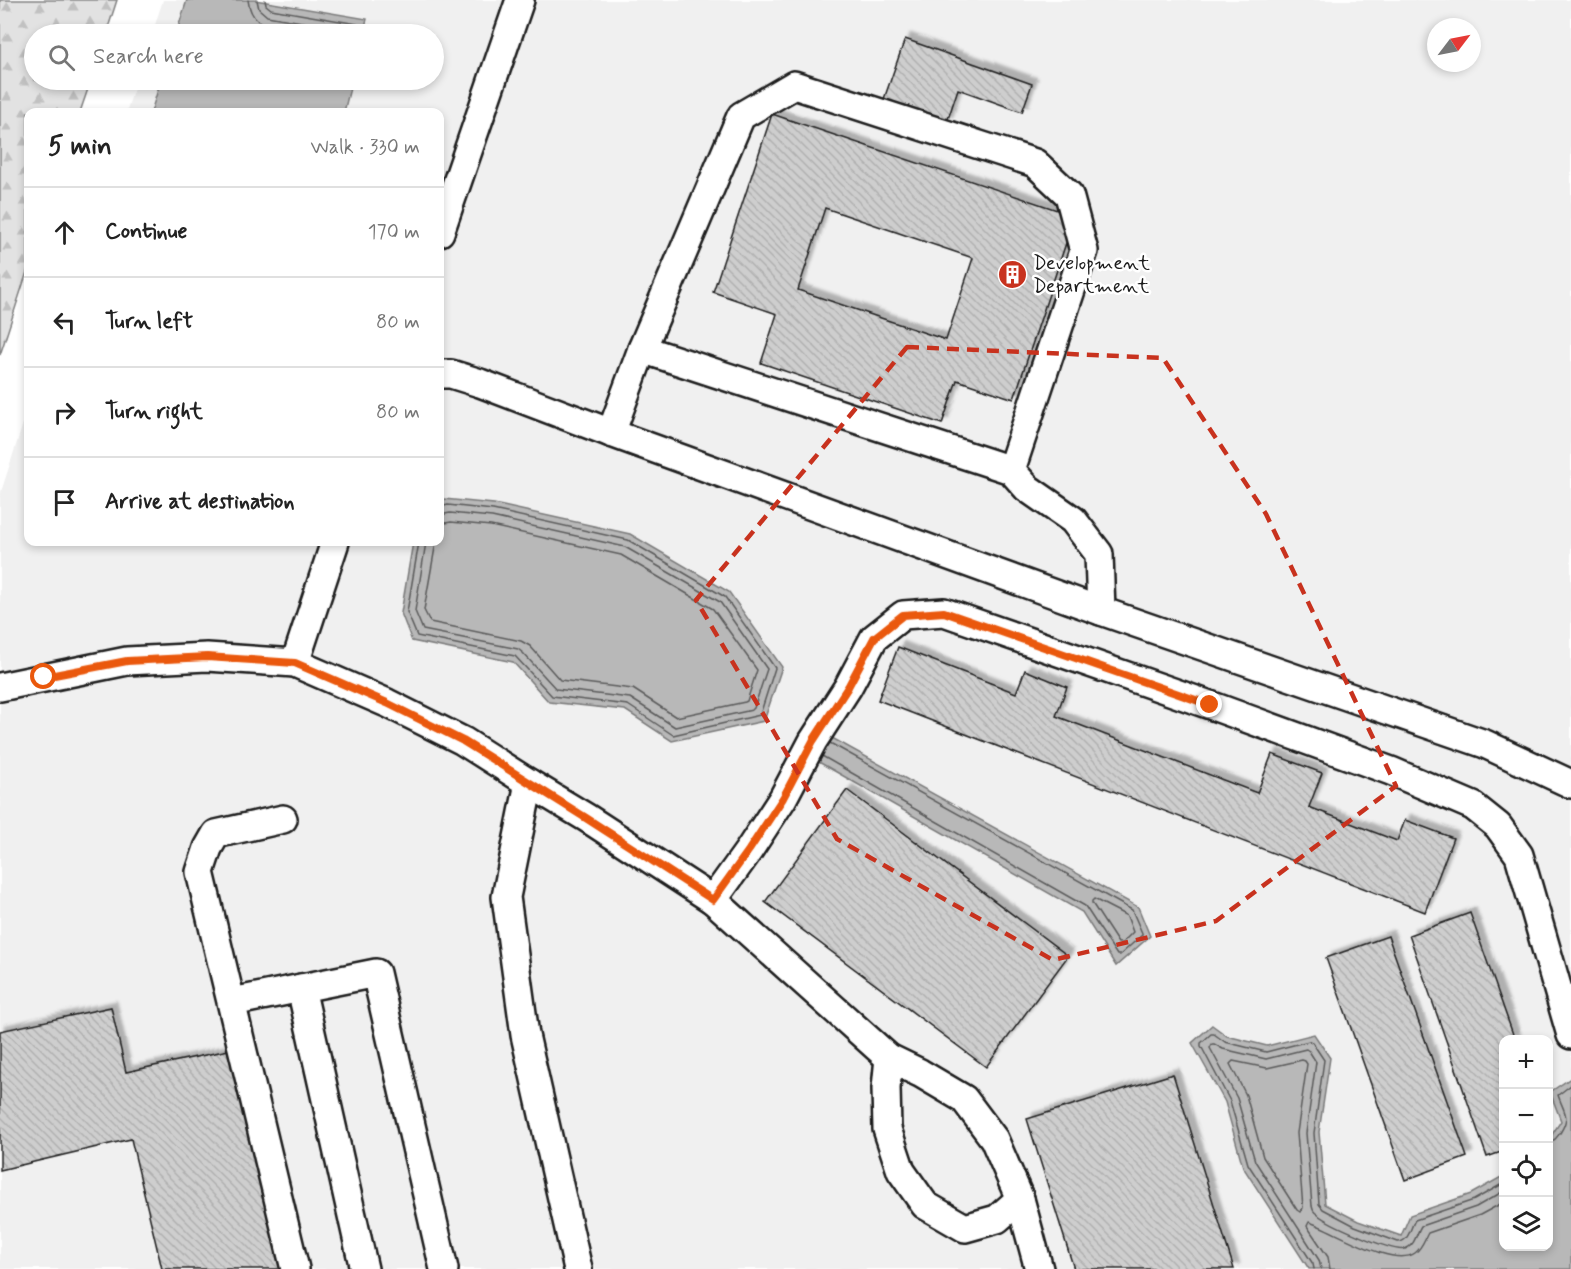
<!DOCTYPE html>
<html lang="en">
<head>
<meta charset="utf-8">
<style>
  body { margin:0; font-family:Mynerve,sans-serif; background:#f2f2f2; color:#222 }
  .controls { position:absolute; right:18px; bottom:18px; display:grid; overflow:hidden; border-radius:12px; box-shadow:0 3px 9px #0003 }
  .controls button { width:54px; height:54px; display:grid; place-items:center; padding:0; border:0; border-bottom:2px solid #e0e0e0; background:#fff; color:#222; font:30px sans-serif }
  .compass { position:absolute; left:1427px; top:18px; width:54px; height:54px; border-radius:50%; background:#fff; box-shadow:0 3px 9px #0003; rotate:58deg }
  .stop { position:absolute; width:18px; height:18px; margin:-14px; border:4px solid #ea580c; border-radius:50%; background:#fff }
  .stop.end { background:#ea580c; border-color:#fff; box-shadow:0 2px 6px #0008 }
  .list { margin:0; padding:0; list-style:none }
  h2 { display:flex; justify-content:space-between; align-items:center; height:78px; margin:0; padding:0 24px; font-size:26px }
  h2 small { font-size:20px; font-weight:400; color:#767676 }
  .list li { display:grid; grid-template-columns:39px 1fr auto; gap:18px; align-items:center; box-sizing:border-box; height:90px; padding:0 24px; border-top:2px solid #e0e0e0 }
  .list b { display:block; font-size:22px; white-space:nowrap }
  .list em { font-size:20px; font-style:normal; color:#767676 }
  .icon { flex:none; width:33px; height:33px; fill:none; stroke:currentColor; stroke-width:2; stroke-linecap:round; stroke-linejoin:round }
  .map { position:relative; flex:none; width:1571px; height:1269px; overflow:hidden }
  .search { position:absolute; background:#fff; box-shadow:0 3px 9px #0003; left:24px; top:24px; width:420px; height:66px; display:flex; align-items:center; gap:15px; box-sizing:border-box; padding:0 21px; border-radius:33px; color:#767676; font-size:22px }
  .panel { position:absolute; background:#fff; box-shadow:0 3px 9px #0003; left:24px; top:108px; width:420px; height:438px; border-radius:12px }
  .map>svg:first-child { display:block }
  .built { fill:#f0f0f0; fill-rule:evenodd }
  .forest { fill:url(#forest-firs); stroke:#7f7f7f; stroke-width:1.5 }
  .water { fill:#b8b8b8; stroke:#7a7a7a; stroke-width:1.5 }
  .lines { fill:none; stroke-linecap:round; stroke-linejoin:round }
  .shore { stroke:#5a5a5a; stroke-width:1.5 }
  .building { fill:url(#building-back-hatch); stroke:#1c1c1c; stroke-width:1.5; fill-rule:evenodd; filter:url(#shadow) }
  .minor-casing { stroke:#1c1c1c; stroke-width:32 }
  .minor { stroke:#fff; stroke-width:27 }
  .route { stroke:#ea580c; stroke-width:8 }
  .marked { fill:none; stroke:#c8321e; stroke-width:4.5; stroke-dasharray:12 8; stroke-linejoin:round }
  .labels { text-anchor:middle; stroke-width:5; stroke-linejoin:round; paint-order:stroke }
  .poi-label { font-size:20px; fill:#1c1c1c; stroke:#fff; text-anchor:start }
</style>
</head>
<body>
<div class="map">
<svg width="1571" height="1269" viewBox="0 0 1571 1269">
  <defs>
    <pattern id="forest-firs" width="22" height="20" patternUnits="userSpaceOnUse" patternTransform="scale(1.5)"><rect width="22" height="20" fill="#e2e2e2"/><path d="M5 1l3.5 6h-7zM16 11l3.5 6h-7z" fill="#c1c1c1"/></pattern>
    <pattern id="building-back-hatch" width="6" height="6" patternUnits="userSpaceOnUse" patternTransform="scale(1.5)"><rect width="6" height="6" fill="#cecece"/><path d="M-1 5l2 2M0 0l6 6M5-1l2 2" fill="none" stroke="#b0b0b0"/></pattern>
    <filter id="shadow"><feDropShadow dx="5.5" dy="-5.5" stdDeviation="1.5" flood-color="#0004"/></filter>
  </defs>
  <rect width="100%" height="100%" fill="#fff"/>
  <filter id="ink" filterUnits="userSpaceOnUse"><feTurbulence type="fractalNoise" baseFrequency=".0167" numOctaves="2"/><feDisplacementMap in="SourceGraphic" scale="12" xChannelSelector="R" yChannelSelector="G"/><feConvolveMatrix kernelMatrix="1 2 1 2 8 2 1 2 1" color-interpolation-filters="sRGB"/></filter>
  <g filter="url(#ink)">
    <!-- built -->
    <path class="built" d="M 163,0 L 1571,0 L 1571,1269 L 0,1269 L 0,495 L 28,408 L 28,542 L 440,542 L 440,112 L 126,112 L 137,80 L 434,80 L 434,34 L 152,34 ZM 1436,27 L 1472,27 L 1472,63 L 1436,63 ZM 1504,1040 L 1548,1040 L 1548,1246 L 1504,1246 Z"/>
    <!-- forest -->
    <polygon class="forest" points="0,0 117,0 106,34 34,34 34,80 91,80 80,112 28,112 28,269 0,355"/>
    <!-- water -->
    <g class="water">
      <polygon points="187,0 255,0 367,19 363,34 176,34"/>
      <polygon points="161,80 352,80 344,112 151,112"/>
      <polygon points="444,499 494,504 630,534 729,592 782,667 764,721 672,741 625,710 549,702 513,662 412,641 401,613 413,542 440,542 440,505"/>
      <polygon points="823,733 1138,907 1150,936 1116,966 1082,912 817,761"/>
      <polygon points="1212,1025 1227,1036 1267,1046 1314,1034 1330,1058 1319,1132 1325,1204 1358,1221 1401,1236 1410,1215 1471,1194 1503,1176 1504,1246 1548,1246 1549,1139 1561,1121 1550,1092 1571,1078 1571,1269 1309,1269 1243,1167 1225,1102 1192,1043"/>
    </g>
    <g class="lines">
      <!-- shore -->
      <g class="shore">
        <path d="M 248,0 C 249,8 251,15 258,21 C 268,29 307,32 322,34"/>
        <polyline points="257,0 259,9 267,16 348,30 350,34"/>
        <polyline points="265,0 266,5 271,9 357,24 359,26 357,34"/>
        <polyline points="419,542 407,612 417,636 515,656 552,696 628,705 673,735 760,715 775,668 725,597 628,540 493,510 448,505 440,507"/>
        <polyline points="426,542 415,611 423,630 518,649 523,653 556,689 630,698 675,727 752,710 754,708 767,669 720,602 625,547 492,517 450,513 440,515"/>
        <polyline points="436,542 424,610 430,622 521,641 530,646 560,680 633,689 676,717 745,702 747,701 757,670 713,609 621,555 491,526 451,522 440,524"/>
        <polyline points="822,756 1085,906 1117,955 1120,955 1142,935 1142,933 1132,910 830,743"/>
        <polygon points="1094,899 1127,916 1133,932 1122,943 1118,943 1092,903 1092,901"/>
        <polygon points="1302,1060 1305,1061 1307,1064 1297,1133 1303,1208 1300,1212 1297,1210 1263,1157 1246,1095 1230,1064 1233,1061 1267,1068"/>
        <path d="M 1548,1142 C 1555,1141 1556,1138 1560,1133 C 1571,1116 1564,1113 1558,1095 L 1571,1085"/>
        <path d="M 1314,1269 L 1313,1264 L 1248,1164 L 1230,1101 L 1201,1046 L 1201,1043 L 1211,1034 L 1214,1034 L 1225,1042 L 1266,1052 L 1309,1041 L 1312,1042 L 1324,1060 L 1314,1133 L 1319,1204 L 1323,1209 L 1355,1226 L 1398,1242 C 1409,1242 1410,1228 1415,1220 L 1474,1200 L 1504,1183"/>
        <path d="M 1321,1269 L 1319,1260 L 1255,1161 L 1237,1098 L 1210,1048 L 1212,1044 L 1214,1044 L 1223,1049 L 1266,1059 L 1306,1049 L 1309,1051 L 1316,1062 L 1306,1133 L 1312,1206 C 1313,1210 1313,1211 1317,1214 C 1327,1223 1393,1253 1405,1249 C 1415,1246 1416,1234 1421,1226 L 1476,1207 L 1504,1191"/>
        <path d="M 1330,1269 L 1328,1257 L 1307,1226 L 1309,1222 C 1332,1229 1393,1269 1415,1253 C 1422,1248 1424,1240 1428,1233 L 1480,1215 L 1504,1202"/>
      </g>
    </g>
    <!-- building -->
    <g class="building">
      <polygon points="905,39 1032,84 1022,112 958,89 947,122 884,99"/>
      <path d="M 772,114 L 1075,216 L 1014,399 L 957,380 L 942,424 L 761,363 L 777,314 L 713,292 ZM 825,208 L 973,258 L 946,340 L 798,290 Z"/>
      <polygon points="898,647 1016,693 1025,670 1067,687 1056,716 1257,793 1272,754 1322,773 1309,807 1397,841 1405,820 1453,838 1425,912 878,700"/>
      <polygon points="847,790 1068,956 986,1067 765,902"/>
      <polygon points="1470,913 1515,1040 1504,1040 1504,1151 1487,1157 1409,935"/>
      <polygon points="1388,936 1467,1157 1405,1180 1326,958"/>
      <polygon points="111,1007 126,1072 238,1048 286,1269 162,1269 131,1139 0,1170 0,1031"/>
      <polygon points="1173,1074 1234,1269 1074,1269 1027,1119"/>
    </g>
    <g class="lines">
      <defs>
        <g id="minor">
          <polyline points="440,232 520,0"/>
          <polyline points="642,349 1011,470"/>
          <polyline points="440,374 451,374 480,383 611,433 1101,611 1485,744 1571,784"/>
          <polyline points="611,433 642,349 741,116 794,85 1035,163 1069,195 1084,251 1011,470 1027,488 1073,520 1099,554 1101,611"/>
          <polyline points="295,663 335,542"/>
          <polyline points="0,687 127,661 207,657 295,663 387,703 463,741 529,783 506,897 525,1035 578,1269"/>
          <polyline points="529,783 587,818 713,900 889,1058 920,1073 964,1099 994,1139 1020,1199 1039,1269"/>
          <polyline points="283,819 216,834 208,848 200,872 295,1269"/>
          <polyline points="713,900 749,850 783,798 813,741 848,687 874,638 903,615 944,612 1210,705 1391,771 1473,806 1498,826 1519,855 1571,1035"/>
          <polyline points="301,988 364,1269"/>
          <polyline points="232,1002 376,973 444,1269"/>
          <polyline points="889,1058 886,1088 887,1129 901,1171 925,1205 965,1228 997,1219 1020,1199"/>
        </g>
      </defs>
      <!-- minor casing -->
      <use href="#minor" class="minor-casing"/>
      <!-- minor -->
      <use href="#minor" class="minor"/>
    </g>
  </g>
  <g class="lines" filter="url(#ink)">
    <!-- route -->
    <polyline class="route" points="44,677 127,661 207,657 295,663 387,703 463,741 586,818 713,900 749,850 783,798 813,741 848,687 874,638 903,615 944,612 1210,705"/>
  </g>
  <!-- marked area -->
  <path class="marked" d="M 907,347 L 1163,358 L 1266,514 L 1396,786 L 1216,921 L 1053,960 L 837,839 L 696,600 Z"/>
  <!-- icons -->
  <defs>
    <symbol id="building-disc" viewBox="-11 -11 22 22"><circle r="9.5" fill="#c8321e" stroke="#fff"/><path d="M-4-6H4V6H1V3H-1V6H-4ZM-2.5-4.3h1.7v1.8h-1.7ZM.8-4.3h1.7v1.8H.8ZM-2.5-1h1.7V.8h-1.7ZM.8-1h1.7V.8H.8Z" fill="#fff"/></symbol>
  </defs>
  <g fill-rule="evenodd">
    <use href="#building-disc" x="996" y="258" width="33" height="33"/>
  </g>
  <g class="labels">
    <!-- poi labels -->
    <g class="poi-label">
      <text x="1033" y="269">Development<tspan x="1033" dy="23">Department</tspan></text>
    </g>
  </g>
</svg>
<div class="controls">
<button>+</button>
<button>−</button>
<button><svg class="icon" aria-label="locate" viewBox="0 0 24 24"><circle cx="12" cy="12" r="6"/><path d="M12 2v4M12 18v4M2 12h4M18 12h4"/></svg></button>
<button><svg class="icon" aria-label="layers" viewBox="0 0 24 24"><path d="M12 4l9 5-9 5-9-5zM3 14l9 5 9-5"/></svg></button>
</div>
<svg class="compass" viewBox="-18 -18 36 36"><path d="M0-13l5 13h-10z" fill="#e53935"/><path d="M0 13l5-13h-10z" fill="#767676"/></svg>
<div class="stop" style="left:44px;top:677px"></div>
<div class="stop end" style="left:1210px;top:705px"></div>
<div class="search"><svg class="icon" aria-label="search" viewBox="0 0 24 24"><circle cx="10" cy="10" r="6"/><path d="M15 15l6 6"/></svg>Search here</div>
<section class="panel">
<h2>5 min<small>Walk · 330 m</small></h2>
<ul class="list">
<li><svg class="icon" aria-label="ahead" viewBox="0 0 24 24"><path d="M12 20V5M6 11l6-6 6 6"/></svg><div><b>Continue</b></div><em>170 m</em></li>
<li><svg class="icon" aria-label="left" viewBox="0 0 24 24"><path d="M17 20v-9H6M10 6l-5 5 5 5"/></svg><div><b>Turn left</b></div><em>80 m</em></li>
<li><svg class="icon" aria-label="right" viewBox="0 0 24 24"><path d="M7 20v-9h11M14 6l5 5-5 5"/></svg><div><b>Turn right</b></div><em>80 m</em></li>
<li><svg class="icon" aria-label="arrive" viewBox="0 0 24 24"><path d="M6 21V4h12l-3 4 3 4H6"/></svg><div><b>Arrive at destination</b></div></li>
</ul>
</section>
</div>
</body>
</html>
